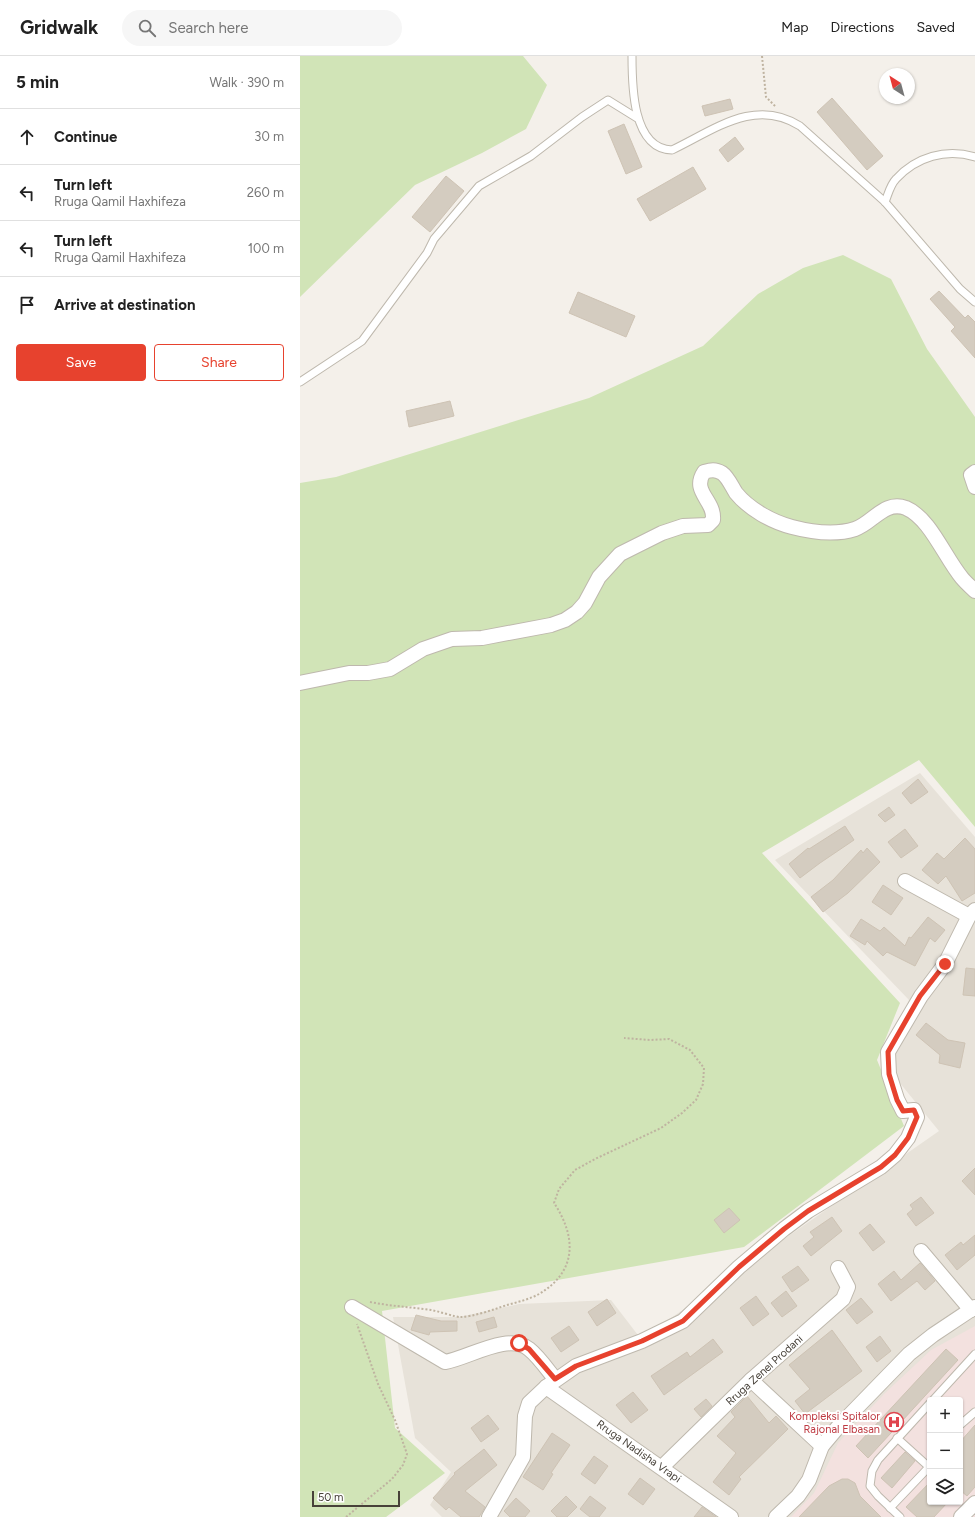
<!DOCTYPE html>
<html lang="en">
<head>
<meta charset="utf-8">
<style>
  body { margin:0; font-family:Figtree,sans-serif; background:#f6f6f6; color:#222 }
  .controls { position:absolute; right:12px; bottom:12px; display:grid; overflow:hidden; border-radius:4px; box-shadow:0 1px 3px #0004 }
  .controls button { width:36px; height:36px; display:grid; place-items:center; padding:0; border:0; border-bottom:1px solid #e0e0e0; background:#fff; color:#222; font:20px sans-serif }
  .compass { position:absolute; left:579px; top:12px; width:36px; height:36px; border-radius:50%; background:#fff; box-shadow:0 1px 3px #0004; rotate:324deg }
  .scale { position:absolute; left:12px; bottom:10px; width:88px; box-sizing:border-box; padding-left:4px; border:2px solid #474139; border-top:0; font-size:11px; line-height:14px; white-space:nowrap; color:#474139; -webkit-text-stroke:3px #fff; paint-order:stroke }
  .stop { position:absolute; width:12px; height:12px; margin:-9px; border:3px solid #e7422e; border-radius:50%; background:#fff }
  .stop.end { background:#e7422e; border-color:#fff; box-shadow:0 1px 4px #0008 }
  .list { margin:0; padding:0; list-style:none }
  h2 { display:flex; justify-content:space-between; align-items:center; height:52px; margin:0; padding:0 16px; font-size:17px }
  h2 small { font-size:13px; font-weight:400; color:#767676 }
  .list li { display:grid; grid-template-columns:26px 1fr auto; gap:12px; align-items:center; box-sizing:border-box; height:56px; padding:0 16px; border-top:1px solid #e0e0e0 }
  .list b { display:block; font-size:15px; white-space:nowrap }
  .list p { margin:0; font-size:13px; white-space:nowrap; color:#767676 }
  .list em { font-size:13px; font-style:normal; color:#767676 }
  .actions { display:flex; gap:8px; padding:12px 16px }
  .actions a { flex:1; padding:9px 0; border:1px solid #e7422e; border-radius:4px; text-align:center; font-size:14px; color:#e7422e }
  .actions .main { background:#e7422e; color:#fff }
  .icon { flex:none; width:22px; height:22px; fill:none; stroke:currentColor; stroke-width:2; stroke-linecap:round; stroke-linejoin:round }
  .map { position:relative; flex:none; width:675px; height:1461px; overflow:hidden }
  header { display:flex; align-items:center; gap:24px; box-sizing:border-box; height:56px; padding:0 20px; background:#fff; border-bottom:1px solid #e0e0e0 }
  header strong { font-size:19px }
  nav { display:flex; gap:22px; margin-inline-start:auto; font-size:14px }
  .search { width:280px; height:36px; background:#f6f6f6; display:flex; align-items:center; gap:10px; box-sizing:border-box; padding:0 14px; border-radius:22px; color:#767676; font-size:15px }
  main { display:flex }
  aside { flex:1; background:#fff }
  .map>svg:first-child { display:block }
  .residential { fill:#e7e2d9; fill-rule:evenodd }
  .medical { fill:#f3e1df; fill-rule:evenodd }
  .green { fill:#d1e4b7 }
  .building { fill:#d4ccc0; stroke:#cec3b4 }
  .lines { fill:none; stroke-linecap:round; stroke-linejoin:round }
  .lane-casing { stroke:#beb8ad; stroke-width:9 }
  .street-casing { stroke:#beb8ad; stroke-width:16 }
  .path { stroke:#bfb3a0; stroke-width:2; stroke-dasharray:2 2; stroke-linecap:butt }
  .lane { stroke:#fff; stroke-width:7 }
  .street { stroke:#fff; stroke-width:14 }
  .route { stroke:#e7422e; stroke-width:5 }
  .labels { text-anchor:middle; stroke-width:4; stroke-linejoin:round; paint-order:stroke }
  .street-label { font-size:11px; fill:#474139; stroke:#fff }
  .health-label { font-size:11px; fill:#be3a42; stroke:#fff; text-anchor:end }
</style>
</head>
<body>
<header>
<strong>Gridwalk</strong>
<div class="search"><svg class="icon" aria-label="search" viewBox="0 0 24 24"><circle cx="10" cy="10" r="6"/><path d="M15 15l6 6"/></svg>Search here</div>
<nav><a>Map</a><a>Directions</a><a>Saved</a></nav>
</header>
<main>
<aside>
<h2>5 min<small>Walk · 390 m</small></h2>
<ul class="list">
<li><svg class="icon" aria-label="ahead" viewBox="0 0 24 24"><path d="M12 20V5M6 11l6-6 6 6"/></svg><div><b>Continue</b></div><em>30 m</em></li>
<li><svg class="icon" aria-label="left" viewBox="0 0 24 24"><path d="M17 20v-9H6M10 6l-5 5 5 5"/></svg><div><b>Turn left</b><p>Rruga Qamil Haxhifeza</p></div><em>260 m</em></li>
<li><svg class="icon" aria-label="left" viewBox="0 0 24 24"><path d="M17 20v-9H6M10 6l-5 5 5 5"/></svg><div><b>Turn left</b><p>Rruga Qamil Haxhifeza</p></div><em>100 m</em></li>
<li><svg class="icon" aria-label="arrive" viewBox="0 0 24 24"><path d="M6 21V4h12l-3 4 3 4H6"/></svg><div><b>Arrive at destination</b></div></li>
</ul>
<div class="actions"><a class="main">Save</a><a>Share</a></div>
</aside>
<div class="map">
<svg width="675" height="1461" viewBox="0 0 675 1461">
  <rect width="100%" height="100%" fill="#f4f0ea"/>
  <!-- residential -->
  <path class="residential" d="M 620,717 L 675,781 L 675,1461 L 142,1461 L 130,1449 L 151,1416 L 115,1382 L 93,1261 L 159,1261 L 219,1248 L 311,1244 L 341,1283 L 639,1075 L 582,1005 L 609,944 L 475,804 ZM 630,1344 L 660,1344 L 660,1446 L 630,1446 Z"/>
  <!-- medical -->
  <path class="medical" d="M 675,1270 L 675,1461 L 491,1461 L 514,1437 L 538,1387 L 584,1338 L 631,1294 ZM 630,1344 L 660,1344 L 660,1446 L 630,1446 Z"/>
  <!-- green -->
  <g class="green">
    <polygon points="0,0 223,0 247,29 226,73 182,97 115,129 0,241"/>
    <polygon points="543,199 591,223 627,293 675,361 675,771 619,704 462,797 600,947 577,1004 604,1070 444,1191 82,1255 95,1372 145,1417 86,1461 0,1461 0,427 36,421 289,342 403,290 458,238 503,212"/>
  </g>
  <!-- building -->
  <g class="building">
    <polygon points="532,42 583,100 567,114 517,56"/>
    <polygon points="430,43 433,53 405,60 402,50"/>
    <polygon points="324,68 342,111 326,118 308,75"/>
    <polygon points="435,81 444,93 428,106 419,94"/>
    <polygon points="393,111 406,133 350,165 337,143"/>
    <polygon points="146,120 164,135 130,176 112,161"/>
    <polygon points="639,235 665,262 668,259 675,266 675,302 651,275 655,271 630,243"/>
    <polygon points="278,236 335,260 326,281 269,257"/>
    <polygon points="150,345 154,360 109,371 106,355"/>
    <polygon points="618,723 628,736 611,748 602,737"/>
    <polygon points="589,751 595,759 585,766 578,759"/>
    <polygon points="545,770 554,784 520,807 500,822 489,808 508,792 509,793"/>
    <polygon points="605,773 618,790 601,802 588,786"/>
    <polygon points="665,782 675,793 675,837 662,845 646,820 638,828 622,814 637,797 644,803"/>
    <polygon points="567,792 580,806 548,837 523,856 511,841 533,824 561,794 563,797"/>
    <polygon points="583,829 603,842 591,859 572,846"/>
    <polygon points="628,861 645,874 635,886 630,882 615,910 587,896 583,900 567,885 565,889 550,880 561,863 580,875 584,871 605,890 609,881 611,882"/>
    <polygon points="666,912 675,913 675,940 663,939"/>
    <polygon points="626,967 648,984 665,987 660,1012 639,1007 640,999 616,979"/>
    <polygon points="675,1112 675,1139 662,1125"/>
    <polygon points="621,1141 634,1157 616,1170 607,1158 613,1153 610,1149"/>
    <polygon points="429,1152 440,1164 424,1177 414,1164"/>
    <polygon points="532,1161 542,1175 511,1200 503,1190 514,1181 510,1176"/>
    <polygon points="570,1168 585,1186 573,1195 559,1177"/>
    <polygon points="675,1179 675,1199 657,1214 645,1199 661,1186 663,1189"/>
    <polygon points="620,1207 635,1225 625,1234 617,1225 591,1245 578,1228 594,1215 601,1224"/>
    <polygon points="498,1210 509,1224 492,1236 482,1221"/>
    <polygon points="486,1235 497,1250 482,1261 471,1247"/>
    <polygon points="456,1240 469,1258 453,1270 440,1252"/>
    <polygon points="561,1242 573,1256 557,1268 546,1254"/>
    <polygon points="307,1243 316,1257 297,1270 288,1256"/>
    <polygon points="116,1259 141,1265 157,1265 157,1275 130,1276 129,1279 111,1274"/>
    <polygon points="194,1261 197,1271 179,1276 176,1266"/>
    <polygon points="269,1270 279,1284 261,1296 251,1282"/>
    <polygon points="532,1274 562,1315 505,1358 495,1345 510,1333 489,1309"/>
    <polygon points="580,1280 591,1295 577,1306 566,1291"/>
    <polygon points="413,1283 423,1296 364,1339 351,1320 387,1296 390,1301"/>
    <polygon points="646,1293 658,1304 568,1402 556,1390"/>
    <polygon points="333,1336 348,1354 331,1367 316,1349"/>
    <polygon points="447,1340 469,1367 476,1360 488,1373 439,1421 441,1423 429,1439 413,1426 436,1397 417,1380 435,1361 431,1356"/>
    <polygon points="406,1343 412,1350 401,1361 394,1353"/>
    <polygon points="188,1359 199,1373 181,1386 171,1372"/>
    <polygon points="675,1369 675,1431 667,1440 660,1434 660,1386"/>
    <polygon points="252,1377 270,1389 251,1417 253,1418 243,1434 223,1421"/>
    <polygon points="184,1393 197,1409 165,1435 185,1451 179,1461 161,1461 149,1451 146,1454 133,1442 155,1418 154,1417"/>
    <polygon points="605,1396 615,1405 592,1432 581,1422"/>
    <polygon points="294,1400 308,1410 295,1428 281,1418"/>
    <polygon points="340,1422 355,1433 343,1449 328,1438"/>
    <polygon points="542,1423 548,1423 555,1427 560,1440 581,1461 499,1461 529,1430"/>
    <polygon points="630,1426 630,1446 648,1446 634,1461 617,1461 606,1451"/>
    <polygon points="266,1440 277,1451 267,1461 257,1461 251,1455"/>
    <polygon points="290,1440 306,1452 299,1461 290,1461 280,1453"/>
    <polygon points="216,1442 230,1455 225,1461 210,1461 204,1455"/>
    <polygon points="402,1451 416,1461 394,1461"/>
  </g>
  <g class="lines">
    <defs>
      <g id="lane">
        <path d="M 332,0 C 332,28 332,93 372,94 C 414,74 455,41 500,70 L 585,146 L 660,233 L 675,246"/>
        <path d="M 585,146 C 588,139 590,129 596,123 C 616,101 646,92 675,101"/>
        <polyline points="0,326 62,285 127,197 134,183 179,130 231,100 282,61 308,44 337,62"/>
        <polyline points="633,1344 675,1298"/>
        <polyline points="660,1369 675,1356"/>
        <polyline points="590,1452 629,1411 597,1382"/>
        <polyline points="600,1461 578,1440 570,1430 572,1415 578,1404 630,1347"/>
      </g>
      <g id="street">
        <polyline points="675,416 671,419 675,431"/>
        <path d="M 0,627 L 49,617 L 68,617 L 90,613 L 123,593 L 152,583 L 182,582 L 251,569 L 265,564 L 277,556 L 285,547 L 299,521 L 320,498 L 362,477 L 383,470 L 408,469 L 413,464 C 415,444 391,436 404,416 C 411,414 415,413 422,417 C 428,421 432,431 436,437 C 449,453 472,466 492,471 C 511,476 536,479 555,473 C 573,467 584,444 606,452 C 630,462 645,502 662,522 C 666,527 671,531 675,535"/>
        <polyline points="605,825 669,860"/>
        <polyline points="621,1195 671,1254"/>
        <path d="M 52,1251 L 145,1306 C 169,1302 208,1276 229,1293 C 239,1301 247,1313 255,1323"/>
        <polyline points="451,1324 522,1390"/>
        <polyline points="246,1331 431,1461"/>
        <polyline points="362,1411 451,1324 543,1243 548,1231 538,1212"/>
        <polyline points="189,1461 223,1401 225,1360 229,1347 246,1331 276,1310 342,1285 383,1265 439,1211 484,1173 508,1155 581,1111 595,1099 608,1082 617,1061 614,1054 603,1055 597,1043 589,1018 588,996 621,940 645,908 669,860 675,854"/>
        <polyline points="476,1461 498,1440 509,1424 522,1390 538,1371 609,1298 633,1279 675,1251"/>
        <polyline points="661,1461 675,1447"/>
      </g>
    </defs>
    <!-- lane casing -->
    <use href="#lane" class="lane-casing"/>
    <!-- street casing -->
    <use href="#street" class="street-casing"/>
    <!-- path -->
    <g class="path">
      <polyline points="462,0 466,41 476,51"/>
      <path d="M 70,1246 C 90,1250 110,1251 131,1254 C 138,1255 155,1261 160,1261 C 173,1261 195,1253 207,1249 C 218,1246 230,1243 239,1238 C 278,1215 276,1180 254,1147 L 259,1133 L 275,1114 L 295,1103 L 361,1072 L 382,1057 L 396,1044 L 403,1028 L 404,1012 L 390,994 L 369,983 L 350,984 L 324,982"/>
      <polyline points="46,1461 92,1423 103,1409 107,1398 95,1364 78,1328 57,1268"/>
    </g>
    <!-- lane -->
    <use href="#lane" class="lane"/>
    <!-- street -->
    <use href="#street" class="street"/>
  </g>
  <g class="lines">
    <!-- route -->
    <polyline class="route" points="219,1287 229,1293 255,1323 276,1310 342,1285 383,1265 439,1211 484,1173 508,1155 581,1111 595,1099 608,1082 617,1061 614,1054 603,1055 597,1044 589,1018 588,996 620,940 645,908"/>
  </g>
  <!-- icons -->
  <defs>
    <symbol id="hospital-ring" viewBox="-11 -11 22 22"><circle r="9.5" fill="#fff" stroke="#e0444e" stroke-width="1.5"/><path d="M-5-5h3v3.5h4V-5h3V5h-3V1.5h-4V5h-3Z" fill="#e0444e"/></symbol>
  </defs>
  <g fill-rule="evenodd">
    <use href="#hospital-ring" x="583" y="1355" width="22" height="22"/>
  </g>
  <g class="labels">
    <!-- street labels -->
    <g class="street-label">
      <text transform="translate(464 1314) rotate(-42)" y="4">Rruga Zenel Prodani</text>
      <text transform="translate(339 1395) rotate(35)" y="4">Rruga Nadisha Vrapi</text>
    </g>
    <!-- health labels -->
    <g class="health-label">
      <text x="580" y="1364">Kompleksi Spitalor<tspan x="580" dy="13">Rajonal Elbasan</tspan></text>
    </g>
  </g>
</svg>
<div class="controls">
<button>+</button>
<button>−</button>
<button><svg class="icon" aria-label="layers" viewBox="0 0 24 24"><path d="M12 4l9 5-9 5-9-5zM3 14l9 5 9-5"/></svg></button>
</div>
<svg class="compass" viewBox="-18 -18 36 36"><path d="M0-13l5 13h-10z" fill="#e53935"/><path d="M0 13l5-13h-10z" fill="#767676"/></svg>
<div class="scale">50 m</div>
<div class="stop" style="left:219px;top:1287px"></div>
<div class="stop end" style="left:645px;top:908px"></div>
</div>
</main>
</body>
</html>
